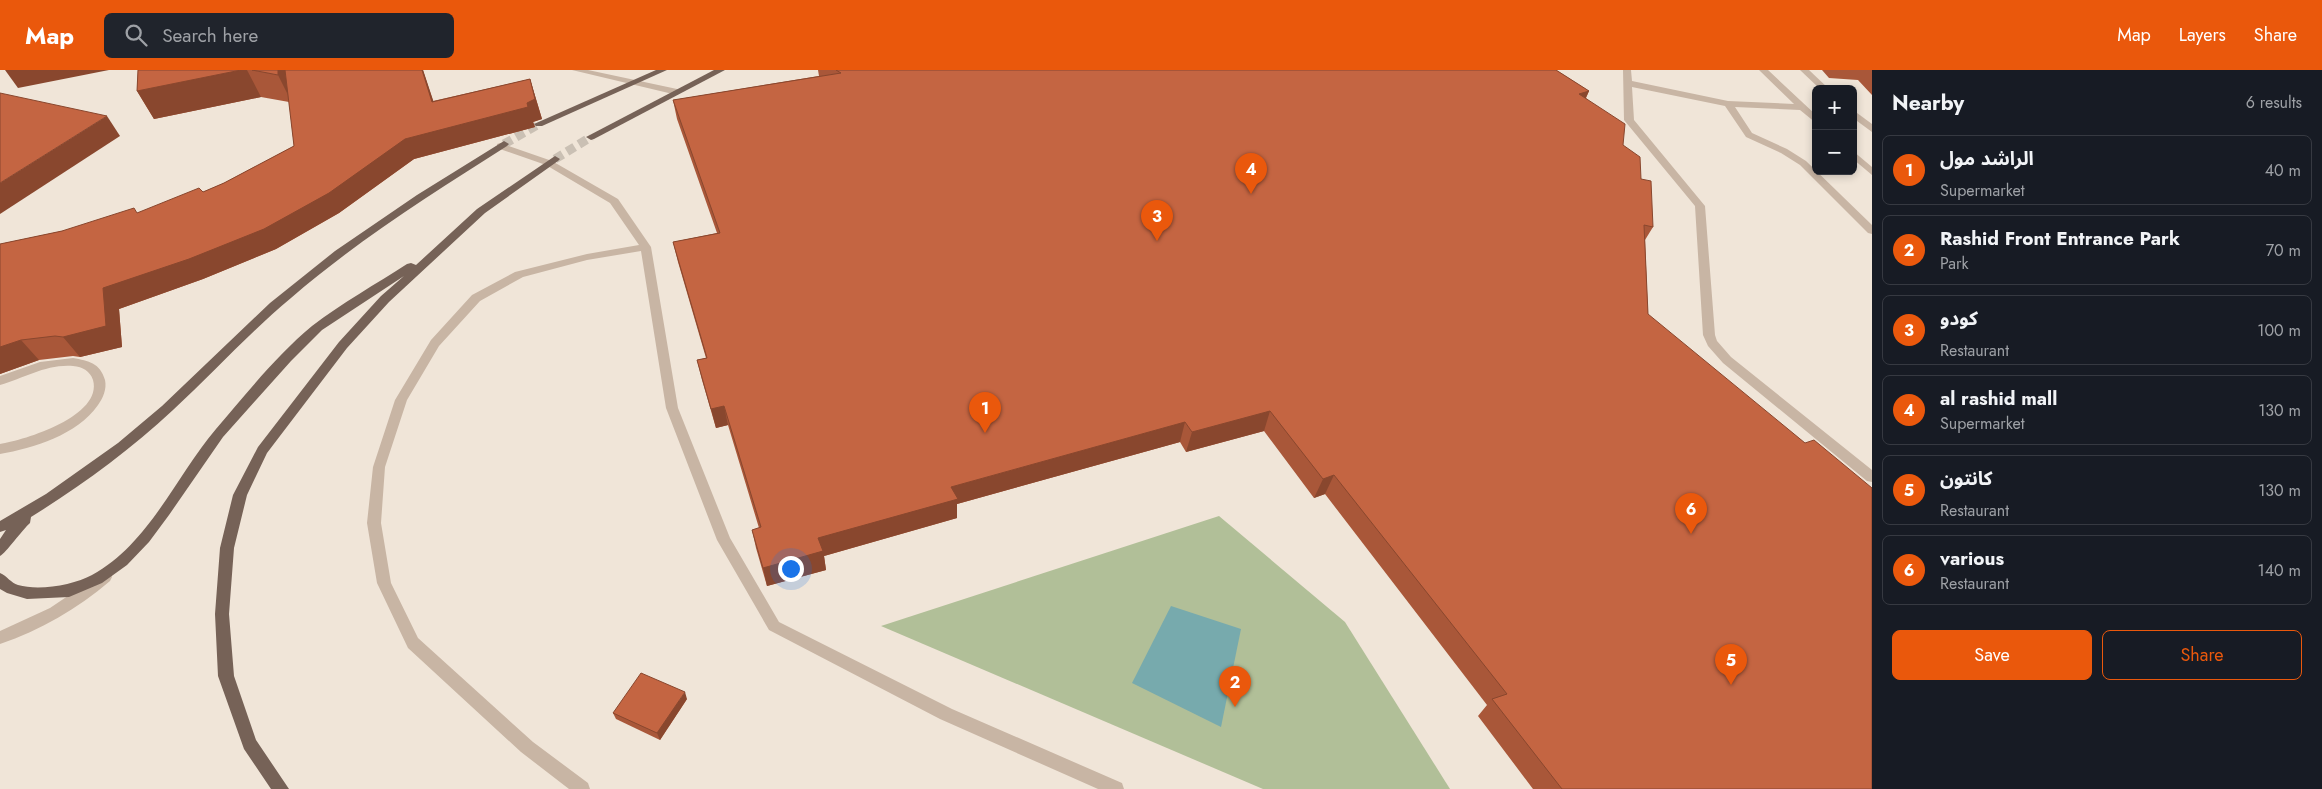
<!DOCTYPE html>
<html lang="en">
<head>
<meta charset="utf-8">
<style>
  body { margin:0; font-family:Jost,"Noto Sans Arabic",sans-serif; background:#20242c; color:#f1f3f6 }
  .controls { position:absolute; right:15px; top:15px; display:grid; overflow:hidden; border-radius:8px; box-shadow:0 2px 8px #0003 }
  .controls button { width:45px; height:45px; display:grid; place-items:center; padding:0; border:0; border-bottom:1px solid #363941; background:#171b24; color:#f1f3f6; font:25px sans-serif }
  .you { position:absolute; left:790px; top:498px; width:18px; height:18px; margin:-12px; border:4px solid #fff; border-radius:50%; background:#1a73e8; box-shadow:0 0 0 8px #1a73e833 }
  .badge { display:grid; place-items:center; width:32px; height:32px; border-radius:50%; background:#ea580c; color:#fff; font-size:16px; font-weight:700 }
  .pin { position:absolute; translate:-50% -41px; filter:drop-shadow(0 1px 2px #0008) }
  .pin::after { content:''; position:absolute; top:26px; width:18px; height:15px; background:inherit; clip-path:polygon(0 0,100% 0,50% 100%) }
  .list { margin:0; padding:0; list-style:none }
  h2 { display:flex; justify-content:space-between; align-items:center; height:65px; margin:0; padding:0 20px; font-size:21px }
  h2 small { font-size:16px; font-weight:400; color:#9ea1a6 }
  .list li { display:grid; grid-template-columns:32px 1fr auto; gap:15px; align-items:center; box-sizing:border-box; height:70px; margin:0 10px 10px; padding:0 10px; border:1px solid #363941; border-radius:8px }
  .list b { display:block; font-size:19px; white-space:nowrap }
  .list p { margin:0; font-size:16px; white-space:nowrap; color:#9ea1a6 }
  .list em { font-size:16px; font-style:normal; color:#9ea1a6 }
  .actions { display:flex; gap:10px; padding:15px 20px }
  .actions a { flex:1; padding:11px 0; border:1px solid #ea580c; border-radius:8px; text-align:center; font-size:18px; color:#ea580c }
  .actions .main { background:#ea580c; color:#fff }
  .icon { flex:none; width:28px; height:28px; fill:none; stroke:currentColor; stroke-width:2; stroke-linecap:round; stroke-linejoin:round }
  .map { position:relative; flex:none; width:1872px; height:719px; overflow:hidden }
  header { display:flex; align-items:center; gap:30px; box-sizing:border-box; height:70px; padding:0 25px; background:#ea580c; color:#fff }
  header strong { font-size:24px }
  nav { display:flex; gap:28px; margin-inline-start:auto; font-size:18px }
  .search { width:350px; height:45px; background:#20242c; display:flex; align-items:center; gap:12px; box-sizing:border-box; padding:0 18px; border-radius:8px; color:#9ea1a6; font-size:19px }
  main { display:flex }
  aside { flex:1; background:#171b24 }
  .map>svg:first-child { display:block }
  .green { fill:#b1bf98 }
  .water { fill:#77aaad }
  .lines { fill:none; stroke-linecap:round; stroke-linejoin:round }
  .major-tunnel { stroke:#cac0b4; stroke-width:9; stroke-dasharray:9 5; stroke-linecap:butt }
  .minor { fill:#c8b5a4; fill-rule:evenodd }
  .major { fill:#766257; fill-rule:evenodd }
  .wall { fill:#a95739 }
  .shaded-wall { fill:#89472e }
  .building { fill:#c46542; stroke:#89472e }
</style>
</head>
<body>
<header>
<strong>Map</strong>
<div class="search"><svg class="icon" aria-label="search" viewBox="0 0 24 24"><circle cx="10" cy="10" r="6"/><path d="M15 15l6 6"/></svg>Search here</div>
<nav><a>Map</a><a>Layers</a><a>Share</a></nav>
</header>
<main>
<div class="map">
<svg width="1872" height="719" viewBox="0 0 1872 719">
  <rect width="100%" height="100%" fill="#f0e5d8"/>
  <!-- green -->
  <polygon class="green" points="1219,446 1345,552 1450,719 1263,719 881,556"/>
  <!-- water -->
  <polygon class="water" points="1171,536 1241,559 1221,657 1132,613"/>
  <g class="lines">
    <!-- major-tunnel -->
    <g class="major-tunnel">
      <polyline points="504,74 539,54"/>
      <polyline points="555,89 591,67"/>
    </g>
    <!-- minor -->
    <g class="minor">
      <polygon points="572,0 588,0 677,19 681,22 677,25"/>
      <polygon points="1623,0 1631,0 1632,11 1728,31 1794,34 1759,0 1768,0 1816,45 1816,53 1800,40 1735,37 1752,63 1787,79 1806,91 1872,155 1872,164 1868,163 1800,95 1781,83 1746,67 1725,36 1632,17 1634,50 1705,136 1715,265 1717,271 1731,287 1872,400 1872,412 1867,411 1723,293 1708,276 1703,265 1695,136 1624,50"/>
      <polygon points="1800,0 1809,0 1829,19 1820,19"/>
      <polygon points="1853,40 1872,54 1872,62 1853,48"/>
      <polygon points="500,73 552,91 618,129 651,177 678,338 730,468 779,552 952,639 1122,713 1124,719 1098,719 940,649 769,560 717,470 666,338 641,181 587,190 523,207 480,231 439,276 407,330 385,397 381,453 391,513 418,568 533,672 588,713 590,719 569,719 521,682 408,578 377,513 367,453 373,397 395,330 431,270 472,225 515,202 587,184 639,175 610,133 546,95 497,78 497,74"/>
      <polygon points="1853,81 1872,97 1872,105 1853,89"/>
      <path d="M 73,288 C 89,291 100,293 105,310 C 107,319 103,328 98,335 C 77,365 34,378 0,384 L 0,374 C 25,370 103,346 93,310 C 90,301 83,297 73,296 C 46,294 25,308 0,315 L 0,306 L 40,292 Z"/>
      <path d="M 105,501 L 110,503 L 112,507 L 110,511 C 77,539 41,560 0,574 L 0,561 L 50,538 Z"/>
    </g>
    <!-- major -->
    <g class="major">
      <polygon points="656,0 667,0 542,56 536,56 534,54"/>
      <polygon points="714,0 725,0 594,69 591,70 586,67"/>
      <path d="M 504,71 L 509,74 L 507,76 C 433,123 358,170 291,228 C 249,263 213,303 173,340 C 129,381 81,416 31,447 L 30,453 C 22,460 6,483 0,486 L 0,469 L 6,460 L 0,462 L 0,451 L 46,424 L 118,373 L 162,336 L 270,233 L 335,181 L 417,125 Z"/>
      <path d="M 555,86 L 560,89 L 558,91 L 485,143 L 389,232 L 347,278 L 267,383 L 247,425 L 234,478 L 229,544 L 234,606 L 256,670 L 289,719 L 271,719 L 244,679 L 218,606 L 215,544 L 220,478 L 233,425 L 258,377 L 339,272 L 381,226 L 404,206 L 322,260 L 291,291 L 223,367 L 169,445 L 149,472 L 127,495 L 102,513 L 69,527 L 27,529 L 7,523 L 0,519 L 0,503 C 7,506 11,513 18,515 C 39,521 74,515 92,505 C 149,474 176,406 216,359 C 246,324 277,285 312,256 C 342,233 376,214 407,194 L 411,193 L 416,195 L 477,139 Z"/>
    </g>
  </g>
  <!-- wall -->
  <g class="wall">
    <polygon points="138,0 423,0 433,31 530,9 542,49 533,52 535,57 414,89 339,143 276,179 203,209 119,239 122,277 80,287 73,286 39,290 0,304 0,174 62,161 137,143 203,122 224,113 294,76 289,32 261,27 154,49 137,21"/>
    <polygon points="818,0 1556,0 1589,21 1586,28 1623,75 1641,109 1653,157 1645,170 1648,244 1872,719 1533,719 1478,646 1487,635 1325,424 1314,428 1264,361 1186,382 1180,372 957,434 957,448 824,486 826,500 767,516 756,478 752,460 759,458 728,355 716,358 702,310 697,290 706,288 678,192 673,172 717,163 677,49 673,30 819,6"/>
    <polygon points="1822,0 1872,0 1872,25 1858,10 1829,8"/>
    <polygon points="687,629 660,670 616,649 613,643"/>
  </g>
  <!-- shaded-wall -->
  <g class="shaded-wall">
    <polygon points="5,0 109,0 18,18"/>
    <polygon points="241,0 247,0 261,27 154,49 137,21"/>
    <polygon points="278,0 288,0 292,33 278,5"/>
    <polygon points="422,0 423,0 440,51 432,32"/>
    <polygon points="530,9 542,49 533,52 535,57 414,89 339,143 276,179 203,209 119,239 122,277 80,287 63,267 103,218 405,69 527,33"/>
    <polygon points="1589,21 1580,40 1579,24"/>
    <polygon points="107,46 120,66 0,144 0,113"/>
    <polygon points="21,270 39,290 0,304 0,277"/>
    <polygon points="724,336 728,355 716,358 711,339"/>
    <polygon points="1270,341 1264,361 1186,382 1192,362"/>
    <polygon points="1185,352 1180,372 957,434 957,448 824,486 826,500 767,516 763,498 818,468 951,417"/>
    <polygon points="1334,405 1325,424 1314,428 1323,409"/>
    <polygon points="685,622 687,629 660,670 657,663"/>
  </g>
  <!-- building -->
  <g class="building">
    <polygon points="138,0 241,0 137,21"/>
    <polygon points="252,0 278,0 278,5"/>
    <polygon points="285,0 422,0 432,32 530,9 535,29 527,33 528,37 405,69 329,123 264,159 189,189 103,218 106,256 63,267 55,266 21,270 0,277 0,174 62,161 134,138 137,143 199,118 203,122 224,113 294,76"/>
    <polygon points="836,0 1556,0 1589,21 1579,24 1625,54 1623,75 1640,87 1641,109 1651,111 1653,157 1644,155 1648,244 1805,373 1814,370 1872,418 1872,719 1562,719 1492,629 1507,624 1334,405 1323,409 1270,341 1192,362 1185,352 951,417 958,429 818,468 823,481 763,498 752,460 761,457 724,336 711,339 697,290 707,288 673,172 720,163 673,30 841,3"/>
    <polygon points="0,23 107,46 0,113"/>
    <polygon points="641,603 685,622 657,663 613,643"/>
  </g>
</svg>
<div class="controls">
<button>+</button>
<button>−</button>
</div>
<div class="you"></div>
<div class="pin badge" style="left:985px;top:363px">1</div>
<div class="pin badge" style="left:1235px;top:637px">2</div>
<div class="pin badge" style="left:1157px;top:171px">3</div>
<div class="pin badge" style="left:1251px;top:124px">4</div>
<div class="pin badge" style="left:1731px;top:615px">5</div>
<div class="pin badge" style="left:1691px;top:464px">6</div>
</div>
<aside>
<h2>Nearby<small>6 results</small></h2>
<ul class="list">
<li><span class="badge">1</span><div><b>الراشد مول</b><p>Supermarket</p></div><em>40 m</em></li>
<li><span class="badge">2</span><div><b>Rashid Front Entrance Park</b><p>Park</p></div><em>70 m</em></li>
<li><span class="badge">3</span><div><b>كودو</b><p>Restaurant</p></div><em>100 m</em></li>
<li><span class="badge">4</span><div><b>al rashid mall</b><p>Supermarket</p></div><em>130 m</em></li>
<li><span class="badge">5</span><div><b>كانتون</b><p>Restaurant</p></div><em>130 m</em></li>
<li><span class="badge">6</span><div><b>various</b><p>Restaurant</p></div><em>140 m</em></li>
</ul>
<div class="actions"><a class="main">Save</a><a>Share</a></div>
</aside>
</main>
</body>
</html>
